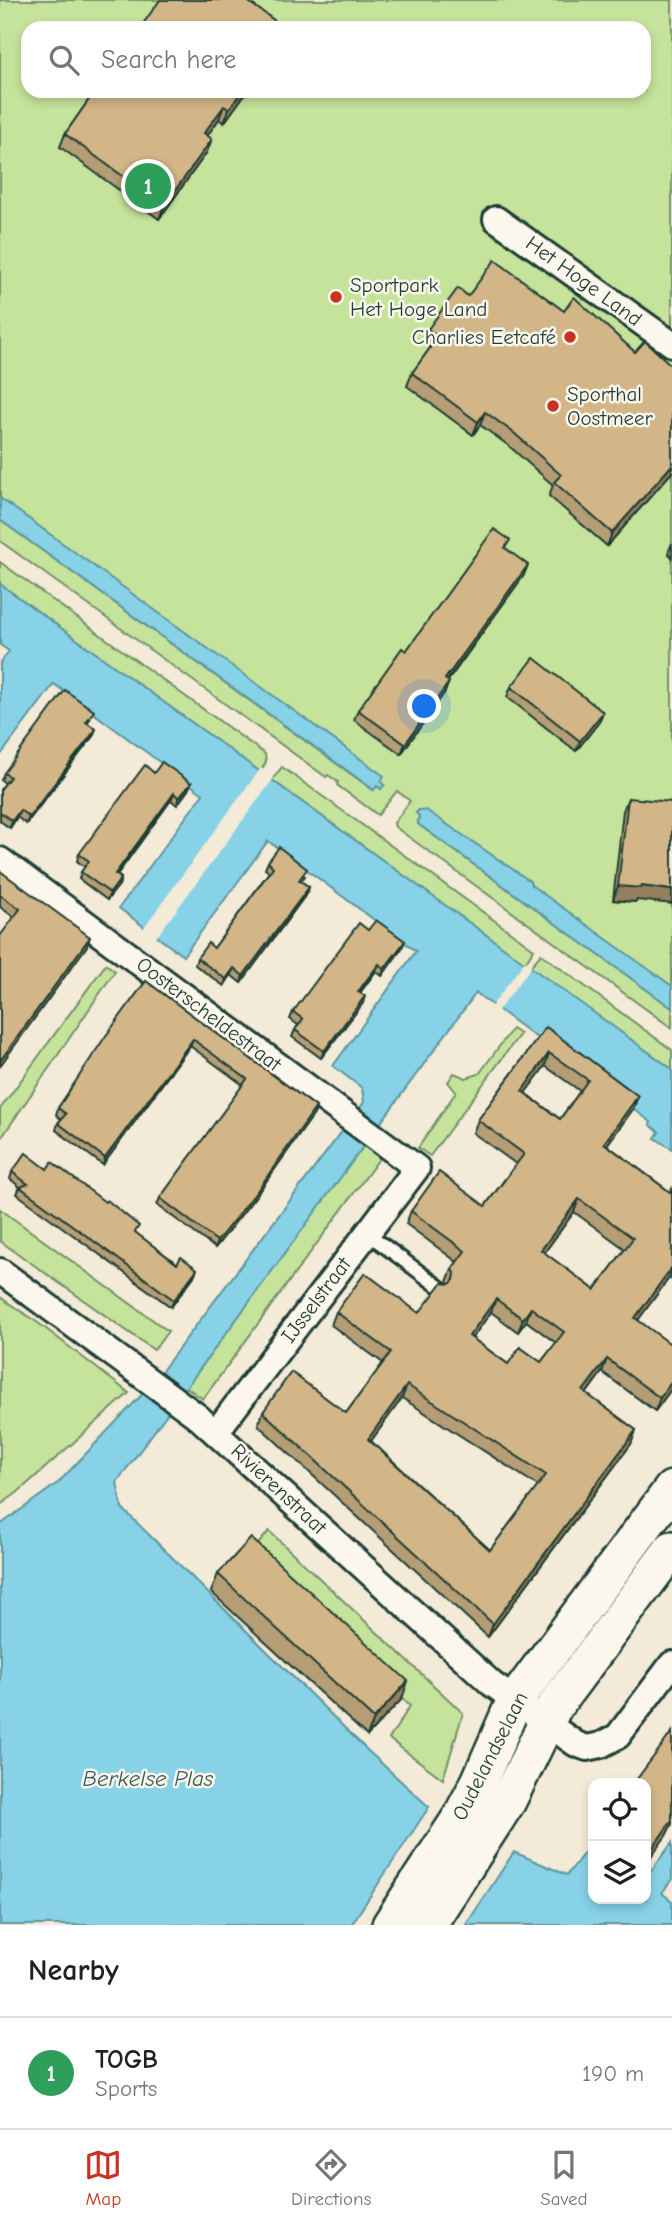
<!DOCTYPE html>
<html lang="en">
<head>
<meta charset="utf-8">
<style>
  body { margin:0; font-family:"Comic Neue",sans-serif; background:#f6f6f6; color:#202124 }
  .controls { position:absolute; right:21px; bottom:21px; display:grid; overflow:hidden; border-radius:14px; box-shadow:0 4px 10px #0003 }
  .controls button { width:63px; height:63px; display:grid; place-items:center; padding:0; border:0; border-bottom:2px solid #e0e0e0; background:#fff; color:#202124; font:35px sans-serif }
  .you { position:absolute; left:425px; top:707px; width:24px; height:24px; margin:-18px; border:5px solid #fff; border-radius:50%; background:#1a73e8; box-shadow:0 0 0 10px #1a73e833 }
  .badge { display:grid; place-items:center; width:46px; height:46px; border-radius:50%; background:#c8321e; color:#fff; font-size:23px; font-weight:700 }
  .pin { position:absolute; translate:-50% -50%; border:4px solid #fff; box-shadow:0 2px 7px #0006 }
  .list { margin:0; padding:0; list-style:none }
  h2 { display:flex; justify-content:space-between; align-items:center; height:91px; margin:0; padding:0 28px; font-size:30px }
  h2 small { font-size:23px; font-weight:400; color:#757577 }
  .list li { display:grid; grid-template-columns:46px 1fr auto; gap:21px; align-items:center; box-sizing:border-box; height:112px; padding:0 28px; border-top:2px solid #e0e0e0 }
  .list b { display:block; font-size:26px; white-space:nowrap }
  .list p { margin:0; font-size:23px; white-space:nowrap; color:#757577 }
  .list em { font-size:23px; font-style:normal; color:#757577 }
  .icon { flex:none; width:38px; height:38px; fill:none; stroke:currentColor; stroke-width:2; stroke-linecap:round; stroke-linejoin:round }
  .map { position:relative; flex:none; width:672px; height:1925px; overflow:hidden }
  .search { position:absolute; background:#fff; box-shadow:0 4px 10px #0003; left:21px; right:21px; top:21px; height:77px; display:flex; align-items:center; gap:18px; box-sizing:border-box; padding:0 24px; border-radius:21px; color:#757577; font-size:26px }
  .sheet { height:203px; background:#fff }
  nav { display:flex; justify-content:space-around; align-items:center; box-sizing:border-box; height:98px; border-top:2px solid #e0e0e0; background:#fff; font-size:19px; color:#757577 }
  nav a { display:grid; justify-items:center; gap:4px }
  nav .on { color:#c8321e }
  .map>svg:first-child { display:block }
  .green { fill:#c5e39b; stroke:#729068; stroke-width:2; fill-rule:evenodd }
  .water { fill:#87d2e7; stroke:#5d969f; stroke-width:2 }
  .pier { fill:#f3ead8 }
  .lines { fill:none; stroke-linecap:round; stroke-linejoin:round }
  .lane-casing { stroke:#1f3d34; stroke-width:18 }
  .street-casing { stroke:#1f3d34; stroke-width:30 }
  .secondary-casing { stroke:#1f3d34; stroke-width:40 }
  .lane { stroke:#fbf7ec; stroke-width:12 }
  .street { stroke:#fbf7ec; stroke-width:24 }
  .secondary { stroke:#fbf7ec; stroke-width:35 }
  .wall { fill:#b59d75; stroke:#1f3d34; stroke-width:2; fill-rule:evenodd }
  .shaded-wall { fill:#947f5f; stroke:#1f3d34; stroke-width:2 }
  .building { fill:#d3b688; stroke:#1f3d34; stroke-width:2; fill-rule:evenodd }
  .poi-dot { fill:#c8321e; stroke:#fbf7ec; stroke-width:2.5 }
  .labels { text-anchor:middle; stroke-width:5; stroke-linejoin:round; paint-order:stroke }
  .street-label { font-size:21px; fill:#1f3d34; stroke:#fbf7ec }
  .poi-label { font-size:21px; fill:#1f3d34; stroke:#fbf7ec; text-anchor:start }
  .water-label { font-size:23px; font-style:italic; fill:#345b58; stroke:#fbf7ec }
</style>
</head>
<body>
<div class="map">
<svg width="672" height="1925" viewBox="0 0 672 1925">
  <rect width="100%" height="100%" fill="#f3ead8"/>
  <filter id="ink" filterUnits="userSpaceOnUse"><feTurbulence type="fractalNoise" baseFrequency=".0143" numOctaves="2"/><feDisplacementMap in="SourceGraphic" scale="14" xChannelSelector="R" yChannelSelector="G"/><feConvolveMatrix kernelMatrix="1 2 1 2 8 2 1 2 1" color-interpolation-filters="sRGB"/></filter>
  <g filter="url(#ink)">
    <!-- green -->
    <g class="green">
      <path d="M 0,0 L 672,0 L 672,991 L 421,812 L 419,810 L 416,813 L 419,815 L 418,824 L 672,1008 L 672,1028 L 395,827 L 394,823 L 410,801 L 397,791 L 378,815 L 337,785 L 338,782 L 328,775 L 326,777 L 0,541 L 0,520 L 373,790 L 377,786 L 384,785 L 0,503 ZM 28,28 L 644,28 L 644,91 L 28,91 Z"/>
      <polygon points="0,562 265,754 266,762 260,772 0,584"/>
      <polygon points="282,767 534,949 524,964 272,780"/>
      <polygon points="541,954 672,1050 672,1069 529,968"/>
      <polygon points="106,964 115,971 0,1140 0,1109"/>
      <polygon points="512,1029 520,1034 430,1156 418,1148 456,1092 448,1082 454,1073 466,1078 479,1074"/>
      <polygon points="363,1145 381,1156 203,1399 186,1387"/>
      <polygon points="0,1209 168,1331 154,1350 0,1241"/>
      <polygon points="0,1297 41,1325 129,1393 17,1493 0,1505"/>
      <polygon points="269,1531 463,1713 443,1779 389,1739 410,1706 251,1553"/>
    </g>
    <!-- water -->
    <g class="water">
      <polygon points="0,498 384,776 381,782 384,785 381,789 377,786 374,790 0,520"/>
      <polygon points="0,584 672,1069 672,1149 655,1138 659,1132 650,1125 651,1122 476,993 117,1482 122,1508 367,1750 429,1807 351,1925 0,1925 0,1525 59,1482 152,1384 364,1102 362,1088 333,1066 416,951 268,841 183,956 119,908 203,794 54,684 0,756 0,663 9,651 0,645"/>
      <polygon points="419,810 421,811 426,810 530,881 531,885 672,986 672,1008 418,824 419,816 416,813"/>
      <polygon points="672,1843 672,1879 662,1893 672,1901 672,1925 466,1925 514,1852 567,1875 584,1853 593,1860 593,1899 646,1899 646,1877"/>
    </g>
    <!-- pier -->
    <g class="pier">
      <polygon points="261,768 274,778 155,939 142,930"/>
      <polygon points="525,961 532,966 497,1012 491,1007"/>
    </g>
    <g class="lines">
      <defs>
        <polyline id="lane" points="367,1233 442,1289"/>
        <g id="street">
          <polyline points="496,219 672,344"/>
          <polyline points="0,860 417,1168 216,1432"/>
          <polyline points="0,1271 197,1416 492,1684 576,1744 587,1748 601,1745 618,1736 672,1664"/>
        </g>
        <g id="secondary">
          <polyline points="390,1925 460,1818 479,1782 514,1702 672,1489"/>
          <polyline points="428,1925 508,1801 554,1707 672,1549"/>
        </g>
      </defs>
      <!-- lane casing -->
      <use href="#lane" class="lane-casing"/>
      <!-- street casing -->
      <use href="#street" class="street-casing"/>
      <!-- secondary casing -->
      <use href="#secondary" class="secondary-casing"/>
      <!-- lane -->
      <use href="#lane" class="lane"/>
      <!-- street -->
      <use href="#street" class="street"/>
      <!-- secondary -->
      <use href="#secondary" class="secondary"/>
    </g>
    <!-- wall -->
    <g class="wall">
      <polygon points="95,91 247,91 224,123 219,119 207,136 207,152 159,219 60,147 65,134"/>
      <polygon points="468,296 564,311 635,352 672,366 672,472 607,546 549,496 553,485 509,446 480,425 473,435 407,386 412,373 430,348 423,343 428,329"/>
      <polygon points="672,543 672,557 668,553"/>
      <polygon points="507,550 524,575 448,681 445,692 401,754 354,720 358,710 406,651"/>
      <polygon points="511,687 603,712 599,722 576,751 507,697"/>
      <polygon points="91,718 87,723 93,736 26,824 17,817 10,828 0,821 0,790 5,783 1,780 4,773"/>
      <polygon points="191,783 188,790 177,805 171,800 117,875 121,878 119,885 107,900 79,879 81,872 85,867 77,861 79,854"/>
      <polygon points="628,798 637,900 636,902 613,900 623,811"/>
      <polygon points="268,862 305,876 301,881 309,887 307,893 241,983 231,975 224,986 195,965 197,958 214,948 269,872 265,869"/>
      <polygon points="0,871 87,946 14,917 0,907"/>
      <polygon points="368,930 402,948 382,976 376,971 360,993 363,1003 321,1058 292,1037 295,1030 298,1025 290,1019 293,1012"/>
      <polygon points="146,981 316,1107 314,1114 255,1197 215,1248 157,1205 160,1198 243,1085 197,1051 190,1046 103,1165 56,1130 58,1123 61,1119 56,1115 58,1108"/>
      <path d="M 546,1027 L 638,1096 L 633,1109 L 607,1145 L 670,1192 L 672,1189 L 672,1280 L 669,1278 L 638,1320 L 672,1388 L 655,1411 L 602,1372 L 586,1394 L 636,1430 L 631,1444 L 488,1637 L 258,1425 L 263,1412 L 346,1413 L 383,1363 L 331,1325 L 336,1312 L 419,1313 L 448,1284 L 447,1282 L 452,1269 L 457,1262 L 406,1224 L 411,1211 L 485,1206 L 516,1164 L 473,1133 L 478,1120 ZM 545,1066 L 580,1091 L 560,1119 L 525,1093 ZM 574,1212 L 625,1249 L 595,1290 L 544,1253 ZM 491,1312 L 518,1332 L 526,1321 L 556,1343 L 541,1362 L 508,1364 L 472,1338 ZM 402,1398 L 538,1486 L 490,1550 L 371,1441 Z"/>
      <polygon points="12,1172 137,1234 194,1276 171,1307 17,1194 20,1187 10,1179"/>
      <polygon points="218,1574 402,1699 367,1736 211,1592"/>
    </g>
    <!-- shaded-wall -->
    <g class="shaded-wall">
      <polygon points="242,91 247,91 224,123 229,109"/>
      <polygon points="224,106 219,119 199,147 204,133"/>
      <polygon points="212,139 207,152 159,219 164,206"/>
      <polygon points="485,412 480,425 473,435 478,422"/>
      <polygon points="672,465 672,472 607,546 612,533"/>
      <polygon points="528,565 524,575 441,689 445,679"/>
      <polygon points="449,682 445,692 401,754 405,744"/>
      <polygon points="603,712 599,722 576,751 580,741"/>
      <polygon points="96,729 93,736 26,824 29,817"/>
      <polygon points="191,783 188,790 177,805 179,798"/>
      <polygon points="174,793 171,800 113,880 115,874"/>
      <polygon points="20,810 17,817 10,828 12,821"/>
      <polygon points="121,878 119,885 107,900 110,893"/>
      <polygon points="618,886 641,886 672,890 672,904 637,900 636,902 613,900"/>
      <polygon points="309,887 307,893 241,983 243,976"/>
      <polygon points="90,937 87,946 0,1066 0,1061"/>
      <polygon points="405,941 402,948 382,976 384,969"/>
      <polygon points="379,964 376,971 356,998 358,992"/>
      <polygon points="234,968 231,975 224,986 226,979"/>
      <polygon points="365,996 363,1003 321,1058 324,1051"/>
      <polygon points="193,1039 190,1046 103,1165 105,1158"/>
      <polygon points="549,1053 545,1066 517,1104 522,1091"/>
      <polygon points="638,1096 633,1109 599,1156 604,1143"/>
      <polygon points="316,1107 314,1114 255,1197 215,1248 217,1241"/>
      <polygon points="579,1199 574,1212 536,1264 541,1250"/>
      <polygon points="672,1267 669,1278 630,1331 635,1318"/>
      <polygon points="197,1269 194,1276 171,1307 174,1300"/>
      <polygon points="496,1299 491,1312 464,1349 469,1336"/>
      <polygon points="531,1308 526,1321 518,1332 523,1319"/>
      <polygon points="607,1359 602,1372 578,1405 583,1391"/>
      <polygon points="672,1381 672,1388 655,1411 660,1398"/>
      <polygon points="407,1385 402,1398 363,1452 368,1439"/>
      <polygon points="636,1430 631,1444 488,1637 493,1624"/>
      <polygon points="408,1681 402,1699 367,1736 374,1719"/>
      <polygon points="672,1820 672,1824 666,1836 646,1863 646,1857"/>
    </g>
    <!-- building -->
    <g class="building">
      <polygon points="160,0 246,0 285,28 140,28"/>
      <polygon points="95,91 242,91 229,109 224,106 204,133 212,139 164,206 65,134"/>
      <polygon points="495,260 564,311 574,297 635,352 645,341 672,366 672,465 612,533 554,482 561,475 514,433 485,412 478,422 412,373 438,337 428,329 458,288 468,296"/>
      <polygon points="494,529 510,540 505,548 528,565 445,679 449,682 405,744 358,710 402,648 406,651"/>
      <polygon points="534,658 603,712 580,741 511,687"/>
      <polygon points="65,690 94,711 86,722 96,729 29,817 20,810 12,821 0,812 0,790 10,777 4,773"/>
      <polygon points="162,762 191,783 179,798 174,793 115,874 121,878 110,893 81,872 89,861 79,854 145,765 154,773"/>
      <polygon points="628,798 672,802 672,890 641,886 641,888 618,886"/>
      <polygon points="279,847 307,869 299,880 309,887 243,976 234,968 226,979 197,958 208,943 214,948 244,907 273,867 268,862"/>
      <polygon points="0,871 90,937 0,1061 0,936 20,909 0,895"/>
      <polygon points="376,920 405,941 384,969 379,964 368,978 358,992 365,996 324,1051 295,1030 303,1019 293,1012 359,923 368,930"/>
      <polygon points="146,981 316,1107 257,1191 217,1241 160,1198 247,1079 199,1044 193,1039 105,1158 58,1123 66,1114 58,1108 105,1037"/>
      <path d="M 546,1027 L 638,1096 L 604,1143 L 670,1192 L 672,1189 L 672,1267 L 635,1318 L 672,1345 L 672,1381 L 660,1398 L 607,1359 L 583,1391 L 636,1430 L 493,1624 L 263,1412 L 291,1372 L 346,1413 L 391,1352 L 336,1312 L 365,1273 L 419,1313 L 442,1283 L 450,1284 L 454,1280 L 455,1273 L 452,1269 L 465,1251 L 411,1211 L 439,1172 L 485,1206 L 524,1154 L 478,1120 ZM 549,1053 L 588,1080 L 560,1119 L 522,1091 ZM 579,1199 L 633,1238 L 595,1290 L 541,1250 ZM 496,1299 L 523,1319 L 531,1308 L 564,1332 L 541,1362 L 520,1347 L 508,1364 L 469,1336 ZM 407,1385 L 546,1475 L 490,1550 L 368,1439 Z"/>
      <polygon points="26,1153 47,1169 52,1162 105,1202 107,1200 139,1226 135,1232 177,1264 181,1257 197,1269 174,1300 20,1187 28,1184 12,1172"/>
      <polygon points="251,1538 408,1681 374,1719 218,1574"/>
      <polygon points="672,1732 672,1820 646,1857 646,1783 634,1783"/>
    </g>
  </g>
  <!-- markers -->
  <g class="poi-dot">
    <circle cx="336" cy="297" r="7"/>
    <circle cx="570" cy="337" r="7"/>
    <circle cx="553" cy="406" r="7"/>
  </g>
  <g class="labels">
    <!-- street labels -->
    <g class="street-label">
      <text transform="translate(584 281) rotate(36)" y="7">Het Hoge Land</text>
      <text transform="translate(209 1014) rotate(37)" y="7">Oosterscheldestraat</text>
      <text transform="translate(316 1300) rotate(-53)" y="7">IJsselstraat</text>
      <text transform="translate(279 1489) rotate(43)" y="7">Rivierenstraat</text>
      <text transform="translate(490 1756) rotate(-63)" y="7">Oudelandselaan</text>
    </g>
    <!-- poi labels -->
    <g class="poi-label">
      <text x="350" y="292">Sportpark<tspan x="350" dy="24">Het Hoge Land</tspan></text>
      <text x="556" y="344" text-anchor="end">Charlies Eetcafé</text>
      <text x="567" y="401">Sporthal<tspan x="567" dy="24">Oostmeer</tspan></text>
    </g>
    <!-- water labels -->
    <g class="water-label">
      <text x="148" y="1786">Berkelse Plas</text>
    </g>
  </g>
</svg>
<div class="controls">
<button><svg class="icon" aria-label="locate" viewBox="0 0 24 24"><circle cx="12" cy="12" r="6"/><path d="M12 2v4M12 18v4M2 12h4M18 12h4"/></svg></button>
<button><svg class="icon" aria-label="layers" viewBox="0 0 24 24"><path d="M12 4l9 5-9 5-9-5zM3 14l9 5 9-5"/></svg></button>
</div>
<div class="you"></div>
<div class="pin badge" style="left:148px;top:186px;background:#2e9e5b">1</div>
<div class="search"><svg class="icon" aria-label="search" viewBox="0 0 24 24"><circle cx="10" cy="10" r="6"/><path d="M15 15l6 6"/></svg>Search here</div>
</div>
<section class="sheet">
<h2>Nearby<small></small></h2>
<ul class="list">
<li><span class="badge" style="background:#2e9e5b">1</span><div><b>TOGB</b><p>Sports</p></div><em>190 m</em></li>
</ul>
</section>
<nav>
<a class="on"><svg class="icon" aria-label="map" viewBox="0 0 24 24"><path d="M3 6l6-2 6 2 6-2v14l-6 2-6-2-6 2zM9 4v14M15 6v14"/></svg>Map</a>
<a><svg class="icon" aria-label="directions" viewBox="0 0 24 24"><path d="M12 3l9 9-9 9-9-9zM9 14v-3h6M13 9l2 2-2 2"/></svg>Directions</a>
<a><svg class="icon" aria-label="saved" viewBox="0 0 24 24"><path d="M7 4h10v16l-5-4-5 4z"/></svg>Saved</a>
</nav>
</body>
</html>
